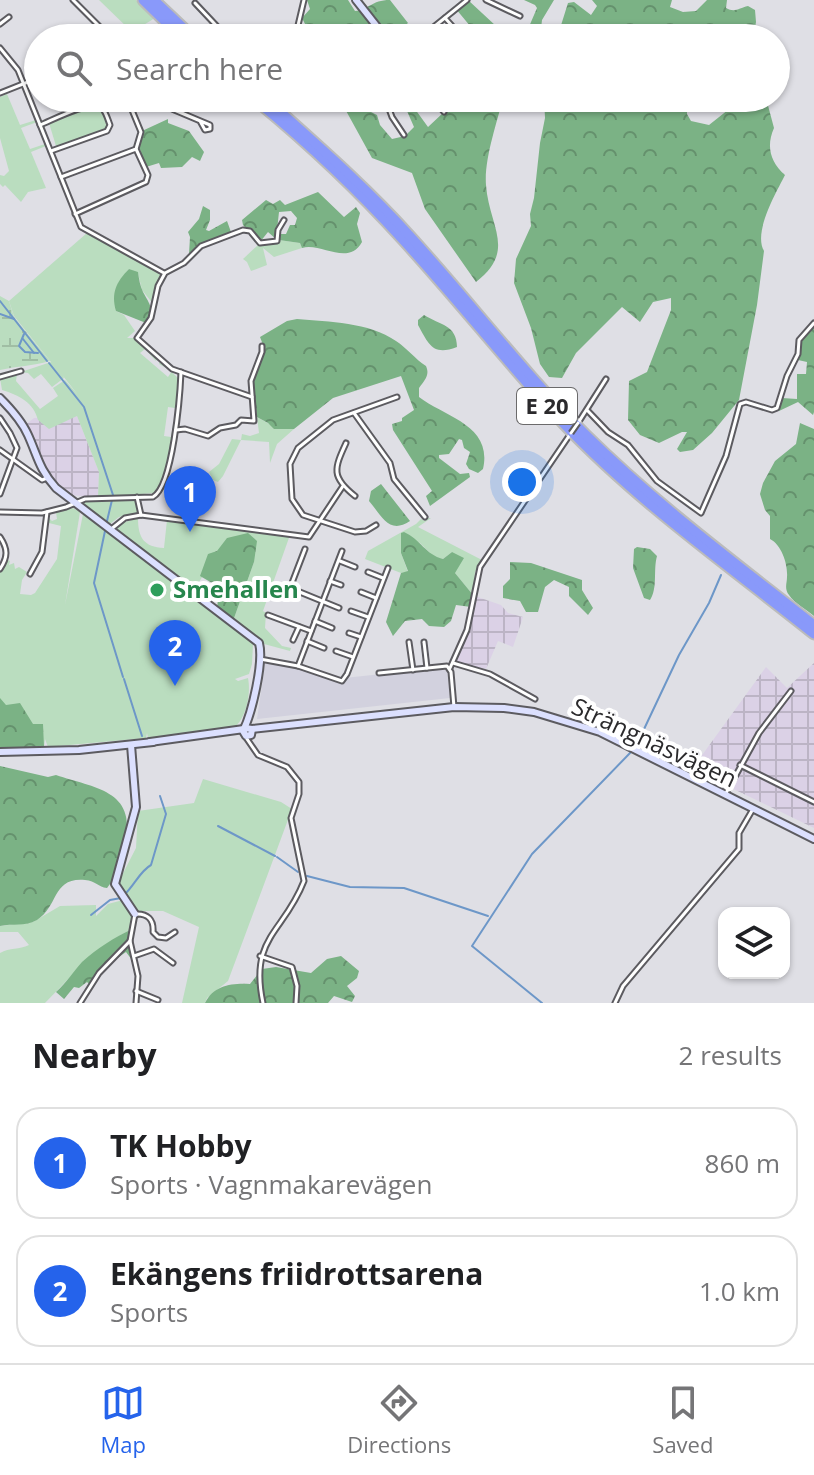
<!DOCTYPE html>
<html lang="en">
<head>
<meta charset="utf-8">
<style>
  body { margin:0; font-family:"Open Sans",sans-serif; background:#f2f2f2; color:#202124 }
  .controls { position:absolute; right:24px; bottom:24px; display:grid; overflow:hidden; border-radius:16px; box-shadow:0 2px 6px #0004 }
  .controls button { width:72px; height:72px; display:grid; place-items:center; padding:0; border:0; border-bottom:2px solid #e0e0e0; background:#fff; color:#202124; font:40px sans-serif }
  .you { position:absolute; left:522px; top:482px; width:28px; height:28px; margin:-20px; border:6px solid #fff; border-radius:50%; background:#1a73e8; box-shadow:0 0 0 12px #1a73e833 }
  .badge { display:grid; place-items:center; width:52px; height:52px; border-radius:50%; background:#2563eb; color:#fff; font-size:26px; font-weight:700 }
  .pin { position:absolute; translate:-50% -66px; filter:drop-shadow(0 2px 4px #0008) }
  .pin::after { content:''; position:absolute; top:42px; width:28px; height:24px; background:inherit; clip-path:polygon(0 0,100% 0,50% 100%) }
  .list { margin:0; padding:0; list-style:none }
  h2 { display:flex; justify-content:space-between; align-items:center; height:104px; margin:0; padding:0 32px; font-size:34px }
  h2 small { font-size:26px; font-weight:400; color:#757577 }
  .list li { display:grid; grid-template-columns:52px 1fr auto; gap:24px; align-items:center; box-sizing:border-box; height:112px; margin:0 16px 16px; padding:0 16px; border:2px solid #e0e0e0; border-radius:24px }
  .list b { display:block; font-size:30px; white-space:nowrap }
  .list p { margin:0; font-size:26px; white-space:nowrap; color:#757577 }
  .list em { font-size:26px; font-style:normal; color:#757577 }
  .icon { flex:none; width:44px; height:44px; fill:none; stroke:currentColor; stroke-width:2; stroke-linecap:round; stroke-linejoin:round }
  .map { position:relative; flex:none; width:814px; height:1003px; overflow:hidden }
  .search { position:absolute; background:#fff; box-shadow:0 2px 6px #0004; left:24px; right:24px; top:24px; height:88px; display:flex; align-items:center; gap:20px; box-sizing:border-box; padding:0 28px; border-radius:44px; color:#757577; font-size:30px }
  .sheet { height:360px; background:#fff }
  nav { display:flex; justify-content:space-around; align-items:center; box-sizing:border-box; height:112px; border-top:2px solid #e0e0e0; background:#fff; font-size:22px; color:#757577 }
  nav a { display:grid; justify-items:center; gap:4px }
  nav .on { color:#2563eb }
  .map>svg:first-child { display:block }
  .built { fill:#d2d1de }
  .industrial { fill:url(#industrial-grid) }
  .green { fill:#baddbf }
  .forest { fill:url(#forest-crowns) }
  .wetland { fill:url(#wetland-marsh) }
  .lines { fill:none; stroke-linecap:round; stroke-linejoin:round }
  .stream { stroke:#6d97c8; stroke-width:2 }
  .street-casing { stroke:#5c5b60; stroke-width:7 }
  .secondary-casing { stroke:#5c5b60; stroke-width:10 }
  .highway-casing { stroke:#bbb; stroke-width:13 }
  .street { stroke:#fff; stroke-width:3 }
  .secondary { stroke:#dce0fe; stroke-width:6 }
  .highway { stroke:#8999fa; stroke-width:9 }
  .street-bridge-casing { stroke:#5c5b60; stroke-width:7; stroke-linecap:butt }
  .street-bridge { stroke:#fff; stroke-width:3 }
  .leisure-dot { fill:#2e9e5b; stroke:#fff; stroke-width:3 }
  .labels { text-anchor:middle; stroke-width:8; stroke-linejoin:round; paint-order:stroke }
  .shield { fill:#fff; stroke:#6b6a6b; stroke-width:2 }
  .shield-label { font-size:22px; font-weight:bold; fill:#2b2a2c }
  .leisure-label { font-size:24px; font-weight:bold; fill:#27864d; stroke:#fff; text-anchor:start }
  .street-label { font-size:24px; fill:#2b2a2c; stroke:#fff }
</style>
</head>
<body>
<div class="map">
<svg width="814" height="1003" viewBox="0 0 814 1003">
  <defs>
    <pattern id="industrial-grid" width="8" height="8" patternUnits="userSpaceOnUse" patternTransform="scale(2)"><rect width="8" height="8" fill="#dbd1e6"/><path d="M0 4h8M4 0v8" fill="none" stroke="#bcb4c5"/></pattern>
    <pattern id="forest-crowns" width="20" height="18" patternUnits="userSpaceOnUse" patternTransform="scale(2)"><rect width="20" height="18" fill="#7bb285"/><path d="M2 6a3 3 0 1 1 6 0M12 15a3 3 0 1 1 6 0" fill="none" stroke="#65916d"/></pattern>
    <pattern id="wetland-marsh" width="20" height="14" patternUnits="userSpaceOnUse" patternTransform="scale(2)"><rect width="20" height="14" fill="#baddbf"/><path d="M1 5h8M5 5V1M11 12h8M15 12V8" fill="none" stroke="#a0bea4"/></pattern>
  </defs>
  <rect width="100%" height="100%" fill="#dfdfe5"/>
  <!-- built -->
  <polygon class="built" points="265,664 280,664 335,679 447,667 450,698 257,719"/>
  <!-- industrial -->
  <g class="industrial">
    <polygon points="77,416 99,472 98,497 68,495 49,477 25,425 34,418"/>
    <polygon points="475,596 501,605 508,613 523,617 513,647 498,641 486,669 455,662 469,629"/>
    <polygon points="814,663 814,828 692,769 766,667 787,688"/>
  </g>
  <!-- green -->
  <g class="green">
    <polygon points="99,0 136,0 155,18 132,32"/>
    <polygon points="7,94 20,125 36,120 37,122 21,128 30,149 45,144 46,146 31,152 46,188 28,192 21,202 5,185 3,187 0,184 0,175 4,176 9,171 0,138 0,97"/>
    <path d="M 88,106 C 101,105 104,113 108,124 L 105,131 L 56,146 L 49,123 Z"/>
    <path d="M 87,233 L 161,274 L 154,305 L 142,290 L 138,273 L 129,269 L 118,283 L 116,311 L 124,315 L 135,331 L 127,338 L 135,338 L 157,359 L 156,361 L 145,349 L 140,353 L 168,377 L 172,371 L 159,364 L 160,361 L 179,379 L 176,423 L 175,408 L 168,407 L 164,436 L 171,437 L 173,425 L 175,427 L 163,483 L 155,493 L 98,497 L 99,472 L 77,416 L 49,429 L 38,420 C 34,403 19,395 2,390 L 0,378 L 17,374 L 16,381 L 40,409 L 58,396 L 53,388 L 65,380 L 78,395 L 63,376 L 64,378 L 52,387 L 41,374 L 34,379 L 28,373 L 21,372 L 51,362 L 14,316 L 9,301 Z"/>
    <polygon points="279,240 300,243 302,248 274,257 263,248 267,265 251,271 247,262 243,259 259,244"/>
    <polygon points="257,417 278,429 294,429 277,444 270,463 269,442 241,440 223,476 218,482 213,480 209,472 219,464 232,439 241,440 242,434 250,436 259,433"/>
    <polygon points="132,498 139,504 139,512 119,517 110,524 81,503 85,501"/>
    <path d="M 73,508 L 80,512 L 65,605 L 83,514 L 253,644 L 252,664 L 249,674 L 235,679 L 238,681 L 248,678 C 251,693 247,715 236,726 L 148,738 L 147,733 L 146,738 L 48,747 L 45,739 L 44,747 L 0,747 L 0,572 L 8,560 L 10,561 L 9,565 L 14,563 L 15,569 L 19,567 L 27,572 L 22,580 L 20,594 L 31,595 L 35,593 L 57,559 L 61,526 L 49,523 L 49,518 L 52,521 L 57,519 L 56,512 Z"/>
    <path d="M 138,518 C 138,538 144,547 164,548 L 167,520 L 290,535 L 263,611 L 266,613 L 265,628 L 282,646 L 291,648 L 290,651 L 264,644 L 233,621 L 254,562 L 228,538 L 193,591 L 116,532 L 119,524 Z"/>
    <polygon points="428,518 431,518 418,527 482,560 475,572 473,595 455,573 452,552 443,559 434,557 420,543 401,534 401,553 408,572 401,573 365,559 368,551 416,524 421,519 425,521"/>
    <path d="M 203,779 L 281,802 L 292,809 L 228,981 L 207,998 L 205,1003 L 182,1003 L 199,927 L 163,911 L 137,911 L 133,913 L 132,929 C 96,946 73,975 45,1003 L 0,1003 L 0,953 C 10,947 19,950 29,945 L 18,932 L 0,932 L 0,926 L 33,922 L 60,906 L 96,905 L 96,916 L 108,904 L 123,900 L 117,885 L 136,848 L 138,811 L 194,803 Z"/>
  </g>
  <!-- forest -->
  <g class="forest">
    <path d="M 307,0 L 348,0 L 355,11 C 369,10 371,0 390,0 L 408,23 L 400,30 L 407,38 L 390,38 L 383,30 L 372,38 L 305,38 L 301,28 L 306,26 L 302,18 L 310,9 Z"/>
    <polygon points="468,0 496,26 525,36 537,8 535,5 524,0 554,0 542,20 540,38 480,38 456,9"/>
    <path d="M 592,0 L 672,0 L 670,7 L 683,12 L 696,11 L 707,0 L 727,0 L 726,8 C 735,13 739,8 748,6 L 755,10 L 756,22 L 753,38 L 557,38 L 568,3 L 574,2 L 591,15 L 597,6 Z"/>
    <path d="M 339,98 L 353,98 L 357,105 L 377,115 L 380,125 L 392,139 L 405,136 L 414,127 L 407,111 L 403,110 L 401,98 L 407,98 L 428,127 L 459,98 L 503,98 C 497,123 484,159 486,185 C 489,227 517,250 476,282 L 425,209 L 412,173 L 372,158 Z"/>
    <path d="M 544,98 L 687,98 L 687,114 L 691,121 L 709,125 L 743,98 L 766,98 L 774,128 C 766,146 770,162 785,175 C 776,193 753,232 764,251 L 757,305 L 739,400 L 712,433 L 693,450 L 680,452 L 677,449 L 687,432 L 682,432 L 659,443 L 640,435 L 628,420 L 629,381 L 647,372 L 671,310 L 671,298 L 653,302 L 640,322 L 622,307 L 576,353 L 562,378 L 549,377 L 540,364 L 531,328 L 514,283 L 516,259 L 531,226 L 530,214 L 534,198 L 540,143 L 545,118 Z"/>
    <polygon points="168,119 168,123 189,131 204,152 200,161 192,157 182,167 161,168 159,163 146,167 139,147 142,131"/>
    <path d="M 318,192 L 344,217 L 356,207 L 360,213 L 357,224 L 362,242 C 348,267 321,242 302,248 L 300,243 L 279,240 L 279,234 L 286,234 L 290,225 L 295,225 L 297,218 L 291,211 L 279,212 L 276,239 L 268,232 L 260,242 L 243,225 L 242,220 L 266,200 L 273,204 L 280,200 L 285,205 Z"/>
    <polygon points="203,206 210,210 210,220 206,230 209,231 227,221 231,232 201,244 189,254 190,237 188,232 199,219"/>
    <path d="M 129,269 L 138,272 C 139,279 140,286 143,292 C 150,305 155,309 146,323 L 116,311 C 111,293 116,282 129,269 Z"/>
    <path d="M 424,315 C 440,325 457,325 457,347 C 433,356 429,345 418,325 L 418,320 Z"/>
    <path d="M 297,319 C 329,322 369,322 396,341 C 407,348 415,359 426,366 C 430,375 425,380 419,388 L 419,397 C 445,417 493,425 483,469 L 478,473 L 469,469 L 466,464 L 470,452 L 464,448 L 462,440 L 459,439 L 449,454 L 439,455 L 439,458 L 460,474 L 469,473 L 470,477 L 430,506 L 426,496 L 432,491 L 393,430 L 392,424 L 402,421 L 402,418 L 414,410 L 401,376 L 333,398 L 294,429 L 274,429 L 268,423 L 257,417 L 253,384 L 265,350 L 260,337 L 287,321 Z"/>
    <path d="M 814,324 L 814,412 L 813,415 L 798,402 L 779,411 L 777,408 L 782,398 L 797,399 L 797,374 L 806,374 L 807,362 L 798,360 C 804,340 798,340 814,324 Z"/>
    <path d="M 800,423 L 814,429 L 814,616 C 807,610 794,603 789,595 C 784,589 787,583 787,577 C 788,565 782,545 770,539 L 770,516 L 765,510 L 760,494 L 763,483 L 775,461 L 796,444 Z"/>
    <path d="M 381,484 L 410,521 C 389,535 382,516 369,501 L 371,491 Z"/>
    <path d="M 404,532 C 420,539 426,555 443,559 L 452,552 L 464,558 L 455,573 L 473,595 L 471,607 L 456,605 L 451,621 L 444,627 L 429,626 L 422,619 L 405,621 L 393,636 L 386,622 L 401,573 L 408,571 L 401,553 L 401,533 Z"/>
    <polygon points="248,533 257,541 254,562 233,621 217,609 219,587 200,576 208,554 217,551 227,538"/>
    <path d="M 637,547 L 650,549 L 657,556 C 653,570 658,588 650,600 L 644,598 L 633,568 L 634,549 Z"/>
    <polygon points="510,562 531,563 582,580 582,590 593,608 588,615 569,596 569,587 554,580 545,587 538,612 526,612 520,601 503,598 503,586 510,579"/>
    <polygon points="0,698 6,705 20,703 33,724 43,724 44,747 0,747"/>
    <path d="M 0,766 L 48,777 L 56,775 C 94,788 137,790 125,842 C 122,858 118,875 107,888 C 98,887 96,881 85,880 C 52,877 59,906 37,920 C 24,927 13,923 0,926 Z"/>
    <path d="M 132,929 L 127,944 L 135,964 L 126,952 L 106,966 L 90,985 L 87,982 L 79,988 L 74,987 L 64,999 L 56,992 C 67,982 73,972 82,962 C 96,949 115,937 132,929 Z"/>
    <path d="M 341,956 L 359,971 L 357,978 L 347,986 L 355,996 L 352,1002 L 334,996 L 328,1003 L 205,1003 C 214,985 232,983 250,984 L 262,969 L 276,967 L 311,973 L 327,959 Z"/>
  </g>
  <!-- wetland -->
  <path class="wetland" d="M 0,296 L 9,301 L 14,317 L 50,361 C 32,366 18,366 0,370 Z"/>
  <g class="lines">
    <!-- stream -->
    <g class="stream">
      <polyline points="0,301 47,361"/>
      <polyline points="0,314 14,319"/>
      <polyline points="24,334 19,346 25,352 38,353"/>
      <polyline points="23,339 34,353"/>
      <polyline points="49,363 84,407 113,495"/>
      <polyline points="107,521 112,500"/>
      <polyline points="105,531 94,583 123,677"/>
      <polyline points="124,679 142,736"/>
      <polyline points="637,744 679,655 709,603 721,575"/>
      <polyline points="218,826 275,856"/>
      <polyline points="277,857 298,872"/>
      <polyline points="307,876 350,887 404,888 488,916"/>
      <path d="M 124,895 C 134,886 140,871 151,865 L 166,814 L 160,796"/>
      <polyline points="91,915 110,900 121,898"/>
      <polyline points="542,1003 472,946 532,854 631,752"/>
    </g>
    <defs>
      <g id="street">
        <polyline points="73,0 111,38"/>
        <polyline points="486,0 520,16"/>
        <polyline points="195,3 228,38"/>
        <polyline points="445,18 463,38"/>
        <polyline points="0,24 9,17"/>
        <polyline points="295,38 304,0"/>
        <polyline points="420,38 467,0"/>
        <polyline points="0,48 18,70 81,227 164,273"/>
        <polyline points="0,93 38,78"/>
        <polyline points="160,98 172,109 210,125 210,129 205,130 200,121"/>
        <polyline points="385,98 392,117 404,135"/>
        <polyline points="432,98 444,112"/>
        <path d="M 40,125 C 53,120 92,99 102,108 C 106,112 108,120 110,125 L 107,131 L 51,151"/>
        <polyline points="61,177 136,149 141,132 127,98"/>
        <polyline points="75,214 146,182 148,175 136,149"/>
        <polyline points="0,377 21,371"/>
        <polyline points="252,397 172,369 137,338 151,318 158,286 165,273 184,263 201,246 243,230 250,231 260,243 277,241 278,230 284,220"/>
        <polyline points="587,410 608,432 628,445 657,481 701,513 726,456 740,404 746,402 772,410 777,408 787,376 798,354 799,340 814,323"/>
        <polyline points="354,413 390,463 394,479 425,517"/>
        <polyline points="0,418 10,433 17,448 0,494"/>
        <polyline points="578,423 606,379"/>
        <polyline points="176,430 185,429 208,436 220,428 236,425 241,420 254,421 251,381 262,352 262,346"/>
        <path d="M 346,443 C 334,469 331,477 355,496"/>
        <polyline points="0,450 42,480 47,478"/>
        <polyline points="137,497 141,515"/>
        <path d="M 0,512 L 42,513 L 66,507 L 85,499 L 153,497 C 173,486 180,396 181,372"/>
        <polyline points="376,525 366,531 355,532 303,515 292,499 290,464 298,448 333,420 397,397"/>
        <polyline points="110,530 125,518 141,515 309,537 343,486"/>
        <path d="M 0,537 C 8,549 8,557 0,569"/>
        <polyline points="305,549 290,588 339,608"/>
        <polyline points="340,561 355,567"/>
        <polyline points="368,572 383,578"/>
        <polyline points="30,574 42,552 47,512"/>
        <polyline points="330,581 341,585"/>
        <polyline points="361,592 376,598"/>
        <polyline points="351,611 368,617"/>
        <polyline points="268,615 311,631"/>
        <polyline points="315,621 332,628"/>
        <polyline points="349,633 361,637"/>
        <polyline points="293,640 299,627"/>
        <polyline points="307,641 324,648"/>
        <polyline points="409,642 413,670"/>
        <polyline points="424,642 427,668"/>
        <polyline points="336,651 353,657"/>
        <polyline points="260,659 298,666 342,681 347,674 388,568"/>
        <polyline points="453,663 490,674 535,699"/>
        <polyline points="298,666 342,551"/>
        <polyline points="450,668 467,630 480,567 571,433"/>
        <polyline points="379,673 447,666 451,672 454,707"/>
        <path d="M 247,739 L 258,755 L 287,767 L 299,782 L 299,794 L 291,818 L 304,881 C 284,933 249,937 263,1003"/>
        <polyline points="740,765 814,802"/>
        <polyline points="725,795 759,733 791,691"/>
        <polyline points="130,941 138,976 136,1003"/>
        <polyline points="134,956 154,949 173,963"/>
        <polyline points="260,956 292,967 297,986 296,1003"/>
        <polyline points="136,991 158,1000"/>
        <path d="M 80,1003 L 99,973 L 130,941 L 135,914 C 148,913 154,920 153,932 L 158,937 L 166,938 L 175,932"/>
        <polyline points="615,1003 623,986 739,849 739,833 753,809"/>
      </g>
      <g id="secondary">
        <polyline points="356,0 386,38"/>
        <path d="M 0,398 C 11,409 22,421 28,435 C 38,457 39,469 56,488 L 259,643 C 264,662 252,713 243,731 L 246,736 L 251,735 L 252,729 L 245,728"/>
        <polyline points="252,729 454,707 504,708 534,712 600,732 814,839"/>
        <polyline points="150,742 244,729"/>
        <polyline points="131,745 136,807 115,884 135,914"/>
        <polyline points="0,752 79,750 153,742"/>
      </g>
      <g id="highway">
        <polyline points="143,0 182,38"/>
        <polyline points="154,0 194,38"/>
        <path d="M 253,98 C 307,142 357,189 403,240 C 458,300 508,364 563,423 C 638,502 729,566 814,634"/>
        <path d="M 265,98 C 315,143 365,186 410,236 C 470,302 523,372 586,435 C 657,505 737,564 814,625"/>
      </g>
    </defs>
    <!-- street casing -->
    <use href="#street" class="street-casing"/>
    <!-- secondary casing -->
    <use href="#secondary" class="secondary-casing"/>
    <!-- highway casing -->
    <use href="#highway" class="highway-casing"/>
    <!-- street -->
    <use href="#street" class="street"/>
    <!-- secondary -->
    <use href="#secondary" class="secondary"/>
    <!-- highway -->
    <use href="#highway" class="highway"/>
    <defs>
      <polyline id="street-bridge" points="571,433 578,423"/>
    </defs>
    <!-- street-bridge casing -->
    <use href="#street-bridge" class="street-bridge-casing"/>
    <!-- street-bridge -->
    <use href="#street-bridge" class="street-bridge"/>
  </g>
  <!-- markers -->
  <circle class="leisure-dot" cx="157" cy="590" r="8"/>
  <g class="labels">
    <!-- shield labels -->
    <rect class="shield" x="517" y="388" width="60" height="36" rx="6"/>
    <g class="shield-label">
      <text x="547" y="414">E 20</text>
    </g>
    <!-- leisure labels -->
    <g class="leisure-label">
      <text x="173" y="598">Smehallen</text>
    </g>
    <!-- street labels -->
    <g class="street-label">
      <text transform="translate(654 743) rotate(25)" y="8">Strängnäsvägen</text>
    </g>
  </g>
</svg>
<div class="controls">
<button><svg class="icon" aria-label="layers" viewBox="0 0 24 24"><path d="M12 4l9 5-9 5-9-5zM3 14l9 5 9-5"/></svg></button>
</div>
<div class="you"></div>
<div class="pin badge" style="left:190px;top:532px">1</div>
<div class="pin badge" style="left:175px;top:686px">2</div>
<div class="search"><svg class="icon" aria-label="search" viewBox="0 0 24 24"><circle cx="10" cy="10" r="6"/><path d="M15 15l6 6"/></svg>Search here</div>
</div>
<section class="sheet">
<h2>Nearby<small>2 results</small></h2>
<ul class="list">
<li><span class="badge">1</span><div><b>TK Hobby</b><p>Sports · Vagnmakarevägen</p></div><em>860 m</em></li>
<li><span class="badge">2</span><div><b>Ekängens friidrottsarena</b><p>Sports</p></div><em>1.0 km</em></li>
</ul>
</section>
<nav>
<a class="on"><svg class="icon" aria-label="map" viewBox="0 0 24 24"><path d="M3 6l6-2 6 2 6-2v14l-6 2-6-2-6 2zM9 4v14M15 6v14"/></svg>Map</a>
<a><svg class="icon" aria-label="directions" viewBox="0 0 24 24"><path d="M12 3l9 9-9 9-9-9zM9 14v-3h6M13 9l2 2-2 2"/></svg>Directions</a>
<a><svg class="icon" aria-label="saved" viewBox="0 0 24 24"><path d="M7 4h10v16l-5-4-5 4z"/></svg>Saved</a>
</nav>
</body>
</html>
